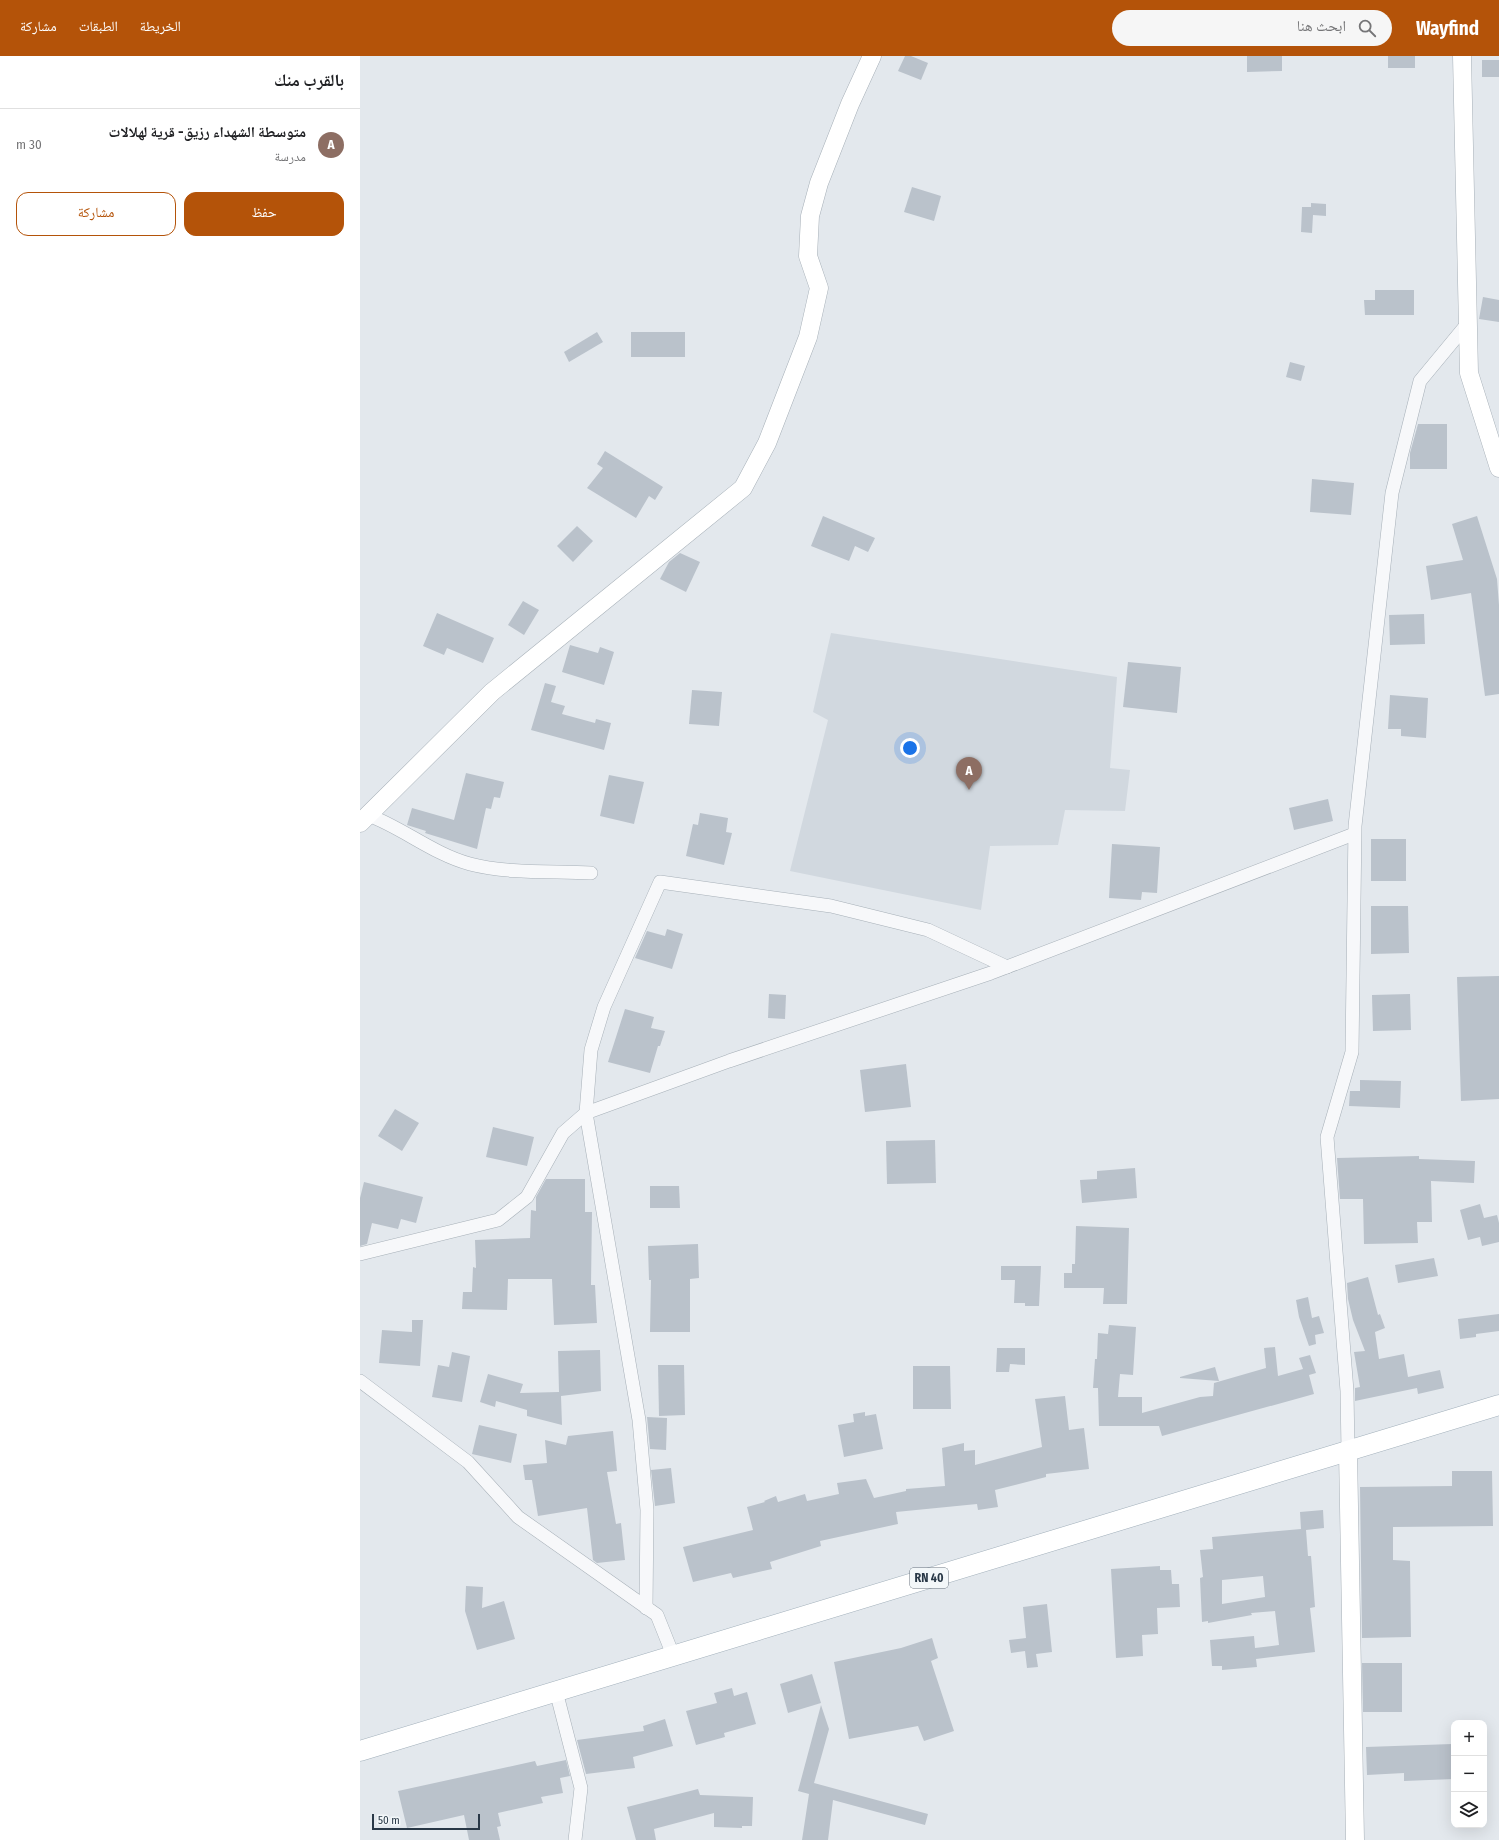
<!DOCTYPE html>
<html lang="ar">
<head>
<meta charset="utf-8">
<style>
  body { margin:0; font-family:"Fira Sans Condensed","Noto Naskh Arabic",sans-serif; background:#f6f6f6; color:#202124; direction:rtl }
  .controls { position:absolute; right:12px; bottom:12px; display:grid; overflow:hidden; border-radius:8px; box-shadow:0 4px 16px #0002 }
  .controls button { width:36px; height:36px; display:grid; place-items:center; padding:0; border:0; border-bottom:1px solid #e0e0e0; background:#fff; color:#202124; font:20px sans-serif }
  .scale { position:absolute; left:12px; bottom:10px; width:108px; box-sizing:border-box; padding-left:4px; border:2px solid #293847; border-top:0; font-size:11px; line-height:14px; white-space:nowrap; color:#293847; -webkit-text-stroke:3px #f3f7f9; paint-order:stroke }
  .you { position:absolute; left:550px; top:692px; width:14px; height:14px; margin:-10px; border:3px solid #fff; border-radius:50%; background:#1a73e8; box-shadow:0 0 0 6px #1a73e833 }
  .badge { display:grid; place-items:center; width:26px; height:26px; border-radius:50%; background:#b45309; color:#fff; font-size:13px; font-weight:700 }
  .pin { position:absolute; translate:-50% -33px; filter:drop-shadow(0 1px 2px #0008) }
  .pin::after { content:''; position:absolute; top:21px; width:14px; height:12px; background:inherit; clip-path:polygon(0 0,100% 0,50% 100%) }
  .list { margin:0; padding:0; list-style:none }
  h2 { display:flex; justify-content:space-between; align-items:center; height:52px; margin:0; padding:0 16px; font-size:17px }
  h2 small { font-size:13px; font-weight:400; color:#757577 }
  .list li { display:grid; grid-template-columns:26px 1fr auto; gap:12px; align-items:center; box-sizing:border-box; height:72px; padding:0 16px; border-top:1px solid #e0e0e0 }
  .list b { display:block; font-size:15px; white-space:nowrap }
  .list p { margin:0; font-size:13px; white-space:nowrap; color:#757577 }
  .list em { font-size:13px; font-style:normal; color:#757577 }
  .actions { display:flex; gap:8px; padding:12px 16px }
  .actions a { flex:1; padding:9px 0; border:1px solid #b45309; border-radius:12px; text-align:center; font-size:14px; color:#b45309 }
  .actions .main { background:#b45309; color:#fff }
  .icon { flex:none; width:22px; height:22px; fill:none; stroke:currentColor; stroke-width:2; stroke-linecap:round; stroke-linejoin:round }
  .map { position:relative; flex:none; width:1139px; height:1784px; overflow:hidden; direction:ltr }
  header { display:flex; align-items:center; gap:24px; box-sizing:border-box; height:56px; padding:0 20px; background:#b45309; color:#fff }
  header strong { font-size:19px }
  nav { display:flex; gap:22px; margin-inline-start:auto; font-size:14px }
  .search { width:280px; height:36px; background:#f6f6f6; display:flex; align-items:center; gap:10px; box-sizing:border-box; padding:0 14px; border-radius:22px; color:#757577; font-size:15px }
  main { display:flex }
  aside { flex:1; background:#fff }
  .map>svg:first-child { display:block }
  .built { fill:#d1d8df }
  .building { fill:#bac2cb; fill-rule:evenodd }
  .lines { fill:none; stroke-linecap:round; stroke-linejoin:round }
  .street-casing { stroke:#a7b0b8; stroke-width:14 }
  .secondary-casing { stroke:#a7b0b8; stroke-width:19 }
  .primary-casing { stroke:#a1afba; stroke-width:21 }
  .street { stroke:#f7f8fa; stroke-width:13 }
  .secondary { stroke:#fff; stroke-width:18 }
  .primary { stroke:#fff; stroke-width:20 }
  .labels { text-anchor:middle; stroke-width:3.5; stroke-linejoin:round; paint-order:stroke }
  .shield { fill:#f3f7f9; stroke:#66717c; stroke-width:1 }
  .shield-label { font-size:12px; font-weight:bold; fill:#293847 }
</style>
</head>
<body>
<header>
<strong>Wayfind</strong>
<div class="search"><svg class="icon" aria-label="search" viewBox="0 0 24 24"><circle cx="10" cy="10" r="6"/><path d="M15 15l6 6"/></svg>ابحث هنا</div>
<nav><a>الخريطة</a><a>الطبقات</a><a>مشاركة</a></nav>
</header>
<main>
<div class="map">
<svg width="1139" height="1784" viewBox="0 0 1139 1784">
  <rect width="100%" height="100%" fill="#e3e8ed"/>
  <!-- built -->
  <polygon class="built" points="471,577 757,621 750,712 770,714 765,755 705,754 698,789 630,790 621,854 430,815 468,664 453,656"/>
  <!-- building -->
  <g class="building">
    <polygon points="545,0 551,0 568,7 561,24 538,15"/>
    <polygon points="887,0 922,0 922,15 887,16"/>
    <rect x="1028" y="0" width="27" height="12"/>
    <rect x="1122" y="4" width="17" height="17"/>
    <polygon points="552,131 581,140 574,165 544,156"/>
    <polygon points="951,147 966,148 966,160 953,159 952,177 941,176 942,151 951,151"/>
    <polygon points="1015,234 1054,234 1054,259 1005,259 1004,244 1015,244"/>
    <polygon points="1123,241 1139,244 1139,266 1119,263"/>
    <polygon points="237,276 243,286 209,306 204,296"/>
    <rect x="271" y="276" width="54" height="25"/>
    <polygon points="930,306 945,310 941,325 926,321"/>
    <polygon points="1058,368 1087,368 1087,413 1050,413 1050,397"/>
    <polygon points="245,395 303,431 295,444 289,440 276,462 227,432 243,412 237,408"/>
    <polygon points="952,423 994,427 991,459 950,456"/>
    <polygon points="463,460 515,482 508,496 495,490 489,505 451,490"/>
    <polygon points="1117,460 1137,523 1139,549 1139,638 1125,640 1111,537 1071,544 1066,510 1103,504 1092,468"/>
    <polygon points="217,470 233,485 213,506 197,490"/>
    <polygon points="320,497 340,506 326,536 300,523 309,506"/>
    <polygon points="163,545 179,554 164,579 148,569"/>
    <polygon points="77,557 134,582 123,607 87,592 84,599 63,590"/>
    <polygon points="1064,558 1065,588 1030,589 1029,559"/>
    <polygon points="210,589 238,597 240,591 254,596 244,629 202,616"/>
    <polygon points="768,606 821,611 817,657 763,651"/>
    <polygon points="185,627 196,630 191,646 205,650 202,658 235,667 236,663 251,667 244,694 171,674"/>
    <polygon points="332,634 362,636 359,670 329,668"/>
    <polygon points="1030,639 1068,642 1066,682 1041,680 1041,673 1028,673"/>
    <polygon points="106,717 144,726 140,742 134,741 131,753 126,752 117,793 65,777 66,775 47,769 52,752 94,764"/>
    <polygon points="249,719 284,726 274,768 240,760"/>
    <polygon points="968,743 973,765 934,774 929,752"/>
    <polygon points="340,757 368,762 366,776 372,777 364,809 326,800 333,768 338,769"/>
    <rect x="1011" y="783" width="35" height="42"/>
    <polygon points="752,788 800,791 797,837 782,836 781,844 749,842"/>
    <polygon points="1011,850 1048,850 1049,897 1011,898"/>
    <polygon points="307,873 323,878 312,913 275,902 287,875 305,880"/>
    <polygon points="1139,920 1139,1043 1101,1045 1097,921"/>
    <polygon points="409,938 426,939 425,963 408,962"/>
    <polygon points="1050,938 1051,974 1013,975 1012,939"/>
    <polygon points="265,953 294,961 291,972 305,975 300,990 298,990 290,1017 248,1006"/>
    <polygon points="546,1008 551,1051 505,1056 500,1014"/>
    <polygon points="1000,1024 1041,1025 1040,1052 989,1050 990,1035 1000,1035"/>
    <polygon points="35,1053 59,1067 42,1095 18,1080"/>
    <polygon points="133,1071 174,1081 167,1110 126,1101"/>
    <polygon points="575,1084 576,1127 527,1128 526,1085"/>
    <polygon points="1059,1100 1059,1103 1115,1105 1114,1127 1071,1125 1072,1166 1057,1166 1058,1187 1004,1188 1003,1143 980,1143 977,1102"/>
    <polygon points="775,1112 777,1142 722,1147 720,1124 737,1123 737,1115"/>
    <polygon points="186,1123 225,1123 225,1156 232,1156 231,1229 235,1229 237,1267 194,1269 192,1223 148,1223 147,1254 102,1253 103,1236 112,1236 113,1211 116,1212 115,1184 170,1182 171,1154 176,1155 176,1141"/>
    <polygon points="4,1126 63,1141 56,1167 41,1163 38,1173 12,1167 7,1188 0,1190 0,1142"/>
    <polygon points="290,1130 319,1130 320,1152 290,1152"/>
    <polygon points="1120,1148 1124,1162 1137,1159 1139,1167 1139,1186 1122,1190 1120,1181 1108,1184 1100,1154"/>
    <polygon points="716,1170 769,1172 767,1248 743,1248 744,1232 704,1232 704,1217 712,1217 712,1208 715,1208"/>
    <polygon points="338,1188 339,1222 330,1223 330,1276 290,1276 291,1224 289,1224 288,1190"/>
    <polygon points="1074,1202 1078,1220 1038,1227 1035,1209"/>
    <polygon points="641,1210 681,1210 679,1250 665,1250 665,1247 654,1247 655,1224 641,1224"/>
    <polygon points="1008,1221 1018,1259 1020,1258 1025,1272 1015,1276 1019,1303 1044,1298 1048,1321 1080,1314 1084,1332 1058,1338 1057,1332 995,1345 995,1332 1000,1331 994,1296 1005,1295 993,1264 988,1243 987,1227"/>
    <polygon points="948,1241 952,1262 959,1260 964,1277 955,1279 956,1288 949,1290 939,1261 936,1244"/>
    <polygon points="1139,1258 1139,1275 1116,1278 1116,1281 1100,1283 1098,1263"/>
    <polygon points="52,1264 63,1264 60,1310 19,1307 22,1274 52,1276"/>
    <polygon points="749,1269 776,1271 773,1319 760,1318 758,1341 782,1341 782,1357 840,1341 853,1340 854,1327 906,1312 904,1292 915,1291 918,1320 943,1313 939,1302 950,1299 956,1317 949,1319 954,1338 802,1380 799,1370 739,1370 738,1332 733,1332 735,1303 737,1303 738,1277 748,1278"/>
    <polygon points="637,1292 665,1292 665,1309 650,1308 649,1316 636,1316"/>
    <polygon points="240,1294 241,1335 201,1340 202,1369 167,1360 167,1354 136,1345 135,1351 120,1346 128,1318 163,1328 160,1337 199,1336 198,1295"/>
    <polygon points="92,1296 110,1300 102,1346 72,1341 78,1309 89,1311"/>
    <polygon points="298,1309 324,1309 325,1359 299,1360"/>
    <polygon points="553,1310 590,1310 591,1353 553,1353"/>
    <polygon points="855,1311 859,1325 820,1322 820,1321"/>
    <polygon points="705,1340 709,1374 724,1372 729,1413 686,1418 686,1421 635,1434 638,1451 618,1454 617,1448 536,1456 538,1468 460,1485 461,1490 410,1506 412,1513 373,1522 371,1517 333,1526 323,1491 393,1474 387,1451 405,1446 404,1445 416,1440 418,1446 445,1438 447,1445 479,1438 477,1427 506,1423 514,1442 546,1435 546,1433 585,1430 582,1392 604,1387 604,1395 615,1394 615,1409 682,1391 675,1343"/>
    <polygon points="505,1356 505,1360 516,1358 523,1393 484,1401 478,1369 494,1366 493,1358"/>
    <polygon points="287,1361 307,1362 306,1394 290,1393"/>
    <polygon points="119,1369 157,1378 151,1407 112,1398"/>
    <polygon points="253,1375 257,1415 247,1416 256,1468 261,1467 265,1504 237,1507 233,1504 227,1452 178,1460 172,1424 165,1424 163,1409 187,1407 185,1384 206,1389 208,1380"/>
    <polygon points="311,1412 315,1447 295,1450 291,1414"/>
    <polygon points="1092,1415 1132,1415 1133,1470 1033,1471 1033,1504 1050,1505 1051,1581 1002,1582 1000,1431 1092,1430"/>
    <path d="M 963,1454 L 964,1472 L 946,1474 L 948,1500 L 951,1500 L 955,1551 L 950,1552 L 955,1596 L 896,1603 L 897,1611 L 862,1614 L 862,1610 L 852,1610 L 850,1584 L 894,1580 L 895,1592 L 919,1589 L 915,1555 L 891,1557 L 892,1559 L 848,1567 L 848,1565 L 842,1566 L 840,1522 L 843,1521 L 840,1494 L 853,1493 L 852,1481 L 941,1473 L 940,1456 ZM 903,1520 L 905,1541 L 862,1548 L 862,1524 Z"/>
    <polygon points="800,1510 800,1514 811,1514 812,1528 819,1528 820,1551 797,1552 798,1578 782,1579 783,1600 756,1602 751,1513"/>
    <polygon points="106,1530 123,1531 122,1552 144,1545 155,1583 117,1594 105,1555"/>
    <polygon points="687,1548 692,1596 676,1598 678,1611 667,1612 665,1595 651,1597 649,1584 666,1582 663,1551"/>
    <polygon points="572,1582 578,1602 571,1605 594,1675 564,1685 558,1670 489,1683 474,1606 541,1592"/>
    <polygon points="1002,1607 1042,1607 1042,1656 1003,1656"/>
    <polygon points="452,1618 461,1647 428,1657 420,1628"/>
    <polygon points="372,1632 374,1640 387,1636 396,1668 364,1677 365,1681 336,1689 326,1655 357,1647 354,1637"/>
    <polygon points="461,1649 469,1673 454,1727 568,1758 565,1769 473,1744 468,1784 442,1784 449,1738 438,1735"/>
    <polygon points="305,1663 313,1690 273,1701 275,1712 226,1718 217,1684 284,1675 283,1670"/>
    <polygon points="1092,1688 1094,1723 1044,1725 1044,1717 1007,1719 1006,1691"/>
    <polygon points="206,1704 210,1720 200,1722 203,1737 181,1741 183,1747 138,1757 141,1770 137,1771 140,1784 109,1784 104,1759 47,1772 38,1735 175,1705 177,1710"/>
    <polygon points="338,1733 340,1739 393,1741 392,1770 382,1770 382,1772 354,1771 354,1757 294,1773 296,1784 276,1784 267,1751"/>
  </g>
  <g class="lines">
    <defs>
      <g id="street">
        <path d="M 8,759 C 43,772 73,798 110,808 C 149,818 191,815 231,817"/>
        <polyline points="0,1198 138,1164 167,1141 203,1077 226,1057 369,1005 631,917 994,778"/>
        <polyline points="0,1325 108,1406 158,1461 297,1559 313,1599"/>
        <polyline points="988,1395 987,1335 967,1081 992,996 995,770 1032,437 1060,325 1108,267"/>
        <polyline points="286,1552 287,1454 279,1364 226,1057 231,994 244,951 300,826 471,850 568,874 647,911"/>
        <polyline points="196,1635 221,1732 215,1784"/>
      </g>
      <g id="secondary">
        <polyline points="1102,0 1109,317 1139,412"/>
        <polyline points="0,767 132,636 383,432 407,387 448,281 459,232 448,200 450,160 459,127 490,48 512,0"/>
        <polyline points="988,1395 995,1784"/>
      </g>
      <polyline id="primary" points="0,1695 1139,1349"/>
    </defs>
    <!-- street casing -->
    <use href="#street" class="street-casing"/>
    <!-- secondary casing -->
    <use href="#secondary" class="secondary-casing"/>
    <!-- primary casing -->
    <use href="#primary" class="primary-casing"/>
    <!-- street -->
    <use href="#street" class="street"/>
    <!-- secondary -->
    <use href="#secondary" class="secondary"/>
    <!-- primary -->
    <use href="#primary" class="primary"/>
  </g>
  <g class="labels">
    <!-- shield labels -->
    <rect class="shield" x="550" y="1512" width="38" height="20" rx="3"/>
    <g class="shield-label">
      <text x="569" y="1526">RN 40</text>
    </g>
  </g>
</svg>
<div class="controls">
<button>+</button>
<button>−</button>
<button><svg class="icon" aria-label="layers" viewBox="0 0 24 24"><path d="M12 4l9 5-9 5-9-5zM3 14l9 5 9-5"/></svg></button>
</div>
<div class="scale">50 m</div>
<div class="you"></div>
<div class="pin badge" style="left:609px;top:734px;background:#8d6e63">A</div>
</div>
<aside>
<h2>بالقرب منك<small></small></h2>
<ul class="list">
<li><span class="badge" style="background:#8d6e63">A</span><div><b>متوسطة الشهداء رزيق- قرية لهلالات</b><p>مدرسة</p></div><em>30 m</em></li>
</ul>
<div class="actions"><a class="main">حفظ</a><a>مشاركة</a></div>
</aside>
</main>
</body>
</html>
